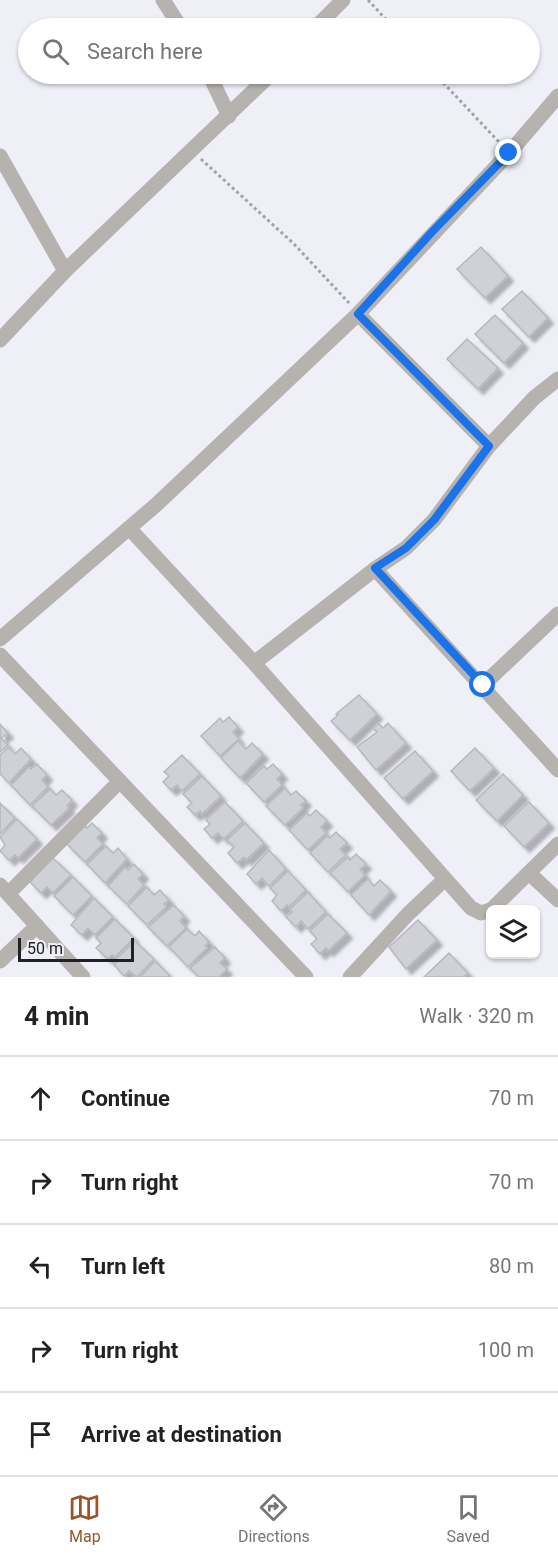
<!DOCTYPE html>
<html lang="en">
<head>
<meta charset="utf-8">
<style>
  body { margin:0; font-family:Roboto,sans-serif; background:#f6f6f6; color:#222 }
  .controls { position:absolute; right:18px; bottom:18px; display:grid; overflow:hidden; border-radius:9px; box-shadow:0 2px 4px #0004 }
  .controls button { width:54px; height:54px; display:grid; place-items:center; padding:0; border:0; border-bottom:2px solid #e0e0e0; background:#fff; color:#222; font:30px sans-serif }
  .scale { position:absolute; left:18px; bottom:15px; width:116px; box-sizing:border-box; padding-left:6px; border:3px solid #202123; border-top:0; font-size:16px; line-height:21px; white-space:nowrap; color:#202123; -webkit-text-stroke:4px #eeeff7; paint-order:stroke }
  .stop { position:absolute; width:18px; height:18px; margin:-14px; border:4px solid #1a73e8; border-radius:50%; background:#fff }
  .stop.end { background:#1a73e8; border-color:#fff; box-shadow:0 2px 6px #0008 }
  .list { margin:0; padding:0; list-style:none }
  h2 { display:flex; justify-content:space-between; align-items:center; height:78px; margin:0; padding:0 24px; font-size:26px }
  h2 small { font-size:20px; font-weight:400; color:#767676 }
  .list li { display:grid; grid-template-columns:39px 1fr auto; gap:18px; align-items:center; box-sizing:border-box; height:84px; padding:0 24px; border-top:2px solid #e0e0e0 }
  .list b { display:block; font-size:22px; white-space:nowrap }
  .list em { font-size:20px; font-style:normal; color:#767676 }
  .icon { flex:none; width:33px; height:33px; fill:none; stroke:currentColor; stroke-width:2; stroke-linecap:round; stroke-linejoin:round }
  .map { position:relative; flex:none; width:558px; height:977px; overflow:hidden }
  .search { position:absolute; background:#fff; box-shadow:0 2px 4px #0004; left:18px; right:18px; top:18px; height:66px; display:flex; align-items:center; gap:15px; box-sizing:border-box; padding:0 21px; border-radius:33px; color:#767676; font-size:22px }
  .sheet { height:498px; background:#fff }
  nav { display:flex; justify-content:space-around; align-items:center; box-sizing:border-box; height:84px; border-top:2px solid #e0e0e0; background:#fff; font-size:16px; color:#767676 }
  nav a { display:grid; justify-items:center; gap:3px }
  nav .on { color:#995429 }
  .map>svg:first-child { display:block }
  .building { fill:#d0d1d8; stroke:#b7b8bf; stroke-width:1.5; filter:url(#shadow) }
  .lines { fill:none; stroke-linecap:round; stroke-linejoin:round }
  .path { stroke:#a2a3a9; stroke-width:3; stroke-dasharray:3 3; stroke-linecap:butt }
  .minor { stroke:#b5b2b0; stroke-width:15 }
  .route { stroke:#1a73e8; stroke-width:8 }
</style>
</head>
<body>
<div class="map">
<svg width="558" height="977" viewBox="0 0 558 977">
  <defs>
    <filter id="shadow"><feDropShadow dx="5.5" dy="5.5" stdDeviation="1.5" flood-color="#0004"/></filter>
  </defs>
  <rect width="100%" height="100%" fill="#eeeff7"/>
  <!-- building -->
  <g class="building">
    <polygon points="481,247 508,276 485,298 457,269"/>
    <polygon points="522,291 548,318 529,337 502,309"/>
    <polygon points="495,315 523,343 504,363 475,334"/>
    <polygon points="467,339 498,368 478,389 447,359"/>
    <polygon points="359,695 377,714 350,740 331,721 338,715 336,714"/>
    <polygon points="229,717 238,727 233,732 239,739 220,756 201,736 220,718 223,722"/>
    <polygon points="378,723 383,728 388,723 406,743 376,770 357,747 377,732 373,728"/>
    <polygon points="0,724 8,733 1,738 8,745 0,752"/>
    <polygon points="238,741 246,749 252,743 263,754 240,778 221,758"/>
    <polygon points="9,747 15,754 21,748 31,759 9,783 0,774 0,755"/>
    <polygon points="475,748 494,768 470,791 451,771"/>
    <polygon points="415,751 433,771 403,799 384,778"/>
    <polygon points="182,755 200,774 182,791 177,785 171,790 163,782 169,776 164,772"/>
    <polygon points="37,764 47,775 42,780 48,787 30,805 11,785 29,767 31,769"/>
    <polygon points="273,764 282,774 277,779 282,785 264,802 246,783 264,766 267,769"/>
    <polygon points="503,774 523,795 497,821 476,800"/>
    <polygon points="202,776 221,796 202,814 200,811 195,815 187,807 192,803 183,794"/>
    <polygon points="285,788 291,795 296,791 306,801 301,805 303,808 285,825 266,806"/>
    <polygon points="50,789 56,795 62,790 72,800 67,806 69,808 51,825 32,806"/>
    <polygon points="225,802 243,821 224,839 218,833 212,838 204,829 210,824 206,820"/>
    <polygon points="529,802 549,823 524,847 504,826"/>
    <polygon points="0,803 15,818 0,834"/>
    <polygon points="316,810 327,821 321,827 326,833 308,850 289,830 307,813 310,816"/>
    <polygon points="17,819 37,839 18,858 15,855 9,860 0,851 5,845 0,837"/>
    <polygon points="92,823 102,833 97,838 103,844 85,862 66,843 85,825 87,828"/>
    <polygon points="245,823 264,843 246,860 244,857 237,863 228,853 234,847 227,840"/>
    <polygon points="336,832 347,843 340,849 346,855 328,872 310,853 327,836 330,838"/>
    <polygon points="106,846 113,853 118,848 127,859 105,883 87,864"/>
    <polygon points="269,850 286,869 269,886 262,878 256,884 247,874"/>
    <polygon points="356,854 366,864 360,869 365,875 348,892 330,873 348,857 350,860"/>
    <polygon points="52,857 71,875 53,893 47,887 41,893 30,882"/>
    <polygon points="134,864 143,874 138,879 144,885 127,904 108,886 125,867 128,870"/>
    <polygon points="288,871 306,890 289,907 287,905 281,911 272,901 277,895 270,888"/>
    <polygon points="73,877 92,896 73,915 54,896"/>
    <polygon points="368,879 374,886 380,880 391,891 369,915 351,895"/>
    <polygon points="147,887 154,895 160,890 169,900 164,904 166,907 147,925 128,906"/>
    <polygon points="308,892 326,912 308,929 301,921 296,927 286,917 292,912 290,909"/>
    <polygon points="94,898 113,917 95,935 88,928 82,935 71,925"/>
    <polygon points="174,905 184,916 180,921 186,928 167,946 148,927"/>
    <polygon points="328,914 347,933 328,951 326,948 320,954 311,944 317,939 310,931"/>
    <polygon points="115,919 134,938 115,957 112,955 108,959 96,948 101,943 96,938"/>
    <polygon points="418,920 437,940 406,969 389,947"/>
    <polygon points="187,929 195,936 199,931 209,942 205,946 207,948 188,967 169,947"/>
    <polygon points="135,941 154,959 137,977 129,971 124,976 114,965 118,961 116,959"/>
    <polygon points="215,947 225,958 220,963 227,969 219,977 199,977 190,968"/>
    <polygon points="449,953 468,973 464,977 424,977"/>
    <polygon points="155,961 171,977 140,977"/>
  </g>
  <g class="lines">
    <!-- path -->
    <g class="path">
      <polyline points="368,0 394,28"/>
      <polyline points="435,74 499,142"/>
      <polyline points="201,159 294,244 349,303"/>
    </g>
    <!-- minor -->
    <g class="minor">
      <polyline points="163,0 181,28"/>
      <polyline points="315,28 343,0"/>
      <polyline points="209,74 229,116"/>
      <polyline points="0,156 65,271"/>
      <polyline points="358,314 489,446"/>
      <polyline points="0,340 65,271 271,74"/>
      <polyline points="129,528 254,663 471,908 481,913 490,910"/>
      <polyline points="375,569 558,770"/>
      <polyline points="0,639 157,504 358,314 509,153 558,96"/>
      <polyline points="0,655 306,977"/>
      <polyline points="254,663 375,569 406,548 434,520 489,446 534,398 558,379"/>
      <polyline points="483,685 558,614"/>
      <polyline points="530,874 558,900"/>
      <polyline points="0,885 83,977"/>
      <polyline points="9,893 120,781"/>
      <polyline points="492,909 558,844"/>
      <polyline points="0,961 37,926"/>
      <polyline points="350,977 408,914 445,879"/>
    </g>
  </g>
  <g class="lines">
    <!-- route -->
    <polyline class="route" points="483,685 375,568 406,548 434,520 489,446 358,314 431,233 509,153"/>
  </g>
</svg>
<div class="controls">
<button><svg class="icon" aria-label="layers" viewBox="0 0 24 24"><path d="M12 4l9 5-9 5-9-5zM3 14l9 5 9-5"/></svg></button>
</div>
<div class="scale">50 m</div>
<div class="stop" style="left:483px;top:685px"></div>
<div class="stop end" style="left:509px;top:153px"></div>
<div class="search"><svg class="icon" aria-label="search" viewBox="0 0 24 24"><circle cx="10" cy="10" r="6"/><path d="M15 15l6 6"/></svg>Search here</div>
</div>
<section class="sheet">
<h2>4 min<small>Walk · 320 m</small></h2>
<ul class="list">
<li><svg class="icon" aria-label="ahead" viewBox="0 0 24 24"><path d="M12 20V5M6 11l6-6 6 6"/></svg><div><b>Continue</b></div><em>70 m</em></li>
<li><svg class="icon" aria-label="right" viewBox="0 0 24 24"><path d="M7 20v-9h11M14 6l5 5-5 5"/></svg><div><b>Turn right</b></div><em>70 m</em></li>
<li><svg class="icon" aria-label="left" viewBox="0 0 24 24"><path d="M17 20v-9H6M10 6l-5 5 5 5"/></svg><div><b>Turn left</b></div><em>80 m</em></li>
<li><svg class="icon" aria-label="right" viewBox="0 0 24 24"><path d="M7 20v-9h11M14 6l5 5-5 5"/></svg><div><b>Turn right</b></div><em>100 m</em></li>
<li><svg class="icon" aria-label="arrive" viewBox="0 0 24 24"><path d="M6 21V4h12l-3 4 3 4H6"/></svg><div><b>Arrive at destination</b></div></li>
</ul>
</section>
<nav>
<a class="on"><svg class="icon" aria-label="map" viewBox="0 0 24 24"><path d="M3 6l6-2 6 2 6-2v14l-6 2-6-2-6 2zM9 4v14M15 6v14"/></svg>Map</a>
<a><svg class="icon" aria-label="directions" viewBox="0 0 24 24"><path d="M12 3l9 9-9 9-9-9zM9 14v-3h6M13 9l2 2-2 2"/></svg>Directions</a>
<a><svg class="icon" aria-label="saved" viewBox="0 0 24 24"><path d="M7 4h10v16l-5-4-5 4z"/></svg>Saved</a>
</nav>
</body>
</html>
